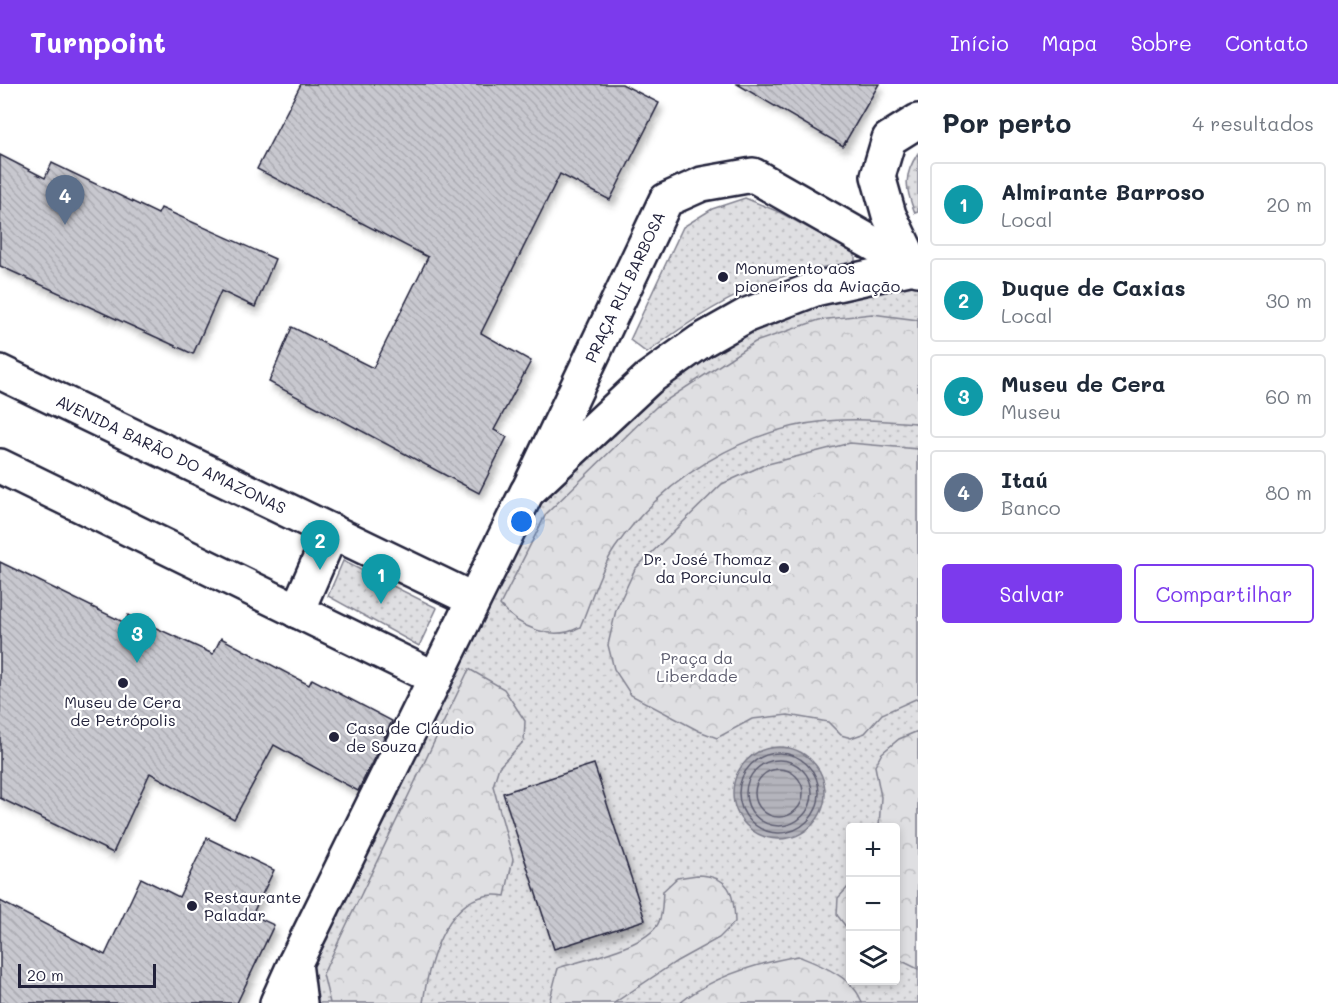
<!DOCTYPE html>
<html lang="pt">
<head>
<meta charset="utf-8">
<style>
  body { margin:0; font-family:Mali,sans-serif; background:#f6f6f7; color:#1f2937 }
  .controls { position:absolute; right:18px; bottom:18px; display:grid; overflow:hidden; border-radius:6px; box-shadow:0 3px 9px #0003 }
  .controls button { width:54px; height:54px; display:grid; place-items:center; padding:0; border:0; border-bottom:2px solid #e0e1e3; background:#fff; color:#1f2937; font:30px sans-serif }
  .scale { position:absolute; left:18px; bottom:15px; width:138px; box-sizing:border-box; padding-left:6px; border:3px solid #22223b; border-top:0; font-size:16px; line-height:21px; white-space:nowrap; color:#22223b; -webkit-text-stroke:4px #fff; paint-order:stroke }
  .you { position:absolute; left:522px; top:438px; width:21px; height:21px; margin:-15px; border:4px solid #fff; border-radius:50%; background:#1a73e8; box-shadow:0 0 0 9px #1a73e833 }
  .badge { display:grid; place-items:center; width:39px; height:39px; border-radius:50%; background:#7c3aed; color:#fff; font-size:20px; font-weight:700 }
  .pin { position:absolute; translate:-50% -50px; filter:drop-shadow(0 2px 3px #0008) }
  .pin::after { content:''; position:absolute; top:32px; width:21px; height:18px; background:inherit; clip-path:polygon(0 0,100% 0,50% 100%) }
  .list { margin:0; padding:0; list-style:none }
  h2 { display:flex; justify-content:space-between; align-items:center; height:78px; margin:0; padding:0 24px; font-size:26px }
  h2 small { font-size:20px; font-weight:400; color:#747a83 }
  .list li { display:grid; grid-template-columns:39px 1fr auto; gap:18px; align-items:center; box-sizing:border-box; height:84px; margin:0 12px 12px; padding:0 12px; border:2px solid #e0e1e3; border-radius:6px }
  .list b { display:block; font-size:22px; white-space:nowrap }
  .list p { margin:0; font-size:20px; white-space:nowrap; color:#747a83 }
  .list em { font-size:20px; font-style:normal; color:#747a83 }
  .actions { display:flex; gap:12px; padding:18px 24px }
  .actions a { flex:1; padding:14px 0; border:2px solid #7c3aed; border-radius:6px; text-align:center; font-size:21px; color:#7c3aed }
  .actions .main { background:#7c3aed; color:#fff }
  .icon { flex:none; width:33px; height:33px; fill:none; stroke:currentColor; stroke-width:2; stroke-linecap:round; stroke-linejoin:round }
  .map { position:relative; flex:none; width:918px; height:919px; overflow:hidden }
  header { display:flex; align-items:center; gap:36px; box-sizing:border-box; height:84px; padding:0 30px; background:#7c3aed; color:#fff }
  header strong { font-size:28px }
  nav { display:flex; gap:33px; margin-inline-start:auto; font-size:21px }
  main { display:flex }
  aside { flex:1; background:#fff }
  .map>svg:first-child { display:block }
  .green { fill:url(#green-dots); stroke:#80808e; stroke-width:1.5; fill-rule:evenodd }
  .forest { fill:url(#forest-crowns); stroke:#80808e; stroke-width:1.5 }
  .water { fill:url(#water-rules); stroke:#7a7a88; stroke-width:1.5 }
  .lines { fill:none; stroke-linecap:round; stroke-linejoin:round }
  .shore { stroke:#5c5c6f; stroke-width:1.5 }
  .building { fill:url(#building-back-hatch); stroke:#22223b; stroke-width:1.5; filter:url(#shadow) }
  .minor-casing { stroke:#22223b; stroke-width:38 }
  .major-casing { stroke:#22223b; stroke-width:38 }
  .minor { stroke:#fff; stroke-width:33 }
  .major { stroke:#fff; stroke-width:33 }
  .poi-dot { fill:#22223b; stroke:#fff; stroke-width:2 }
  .labels { text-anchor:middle; stroke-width:4.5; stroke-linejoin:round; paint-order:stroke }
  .poi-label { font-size:16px; fill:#22223b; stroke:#fff; text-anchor:start }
  .street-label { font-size:16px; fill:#22223b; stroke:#fff }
  .park-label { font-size:16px; fill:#5b5b6d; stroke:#fff }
</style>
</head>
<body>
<header>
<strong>Turnpoint</strong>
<nav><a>Início</a><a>Mapa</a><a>Sobre</a><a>Contato</a></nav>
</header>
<main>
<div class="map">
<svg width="918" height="919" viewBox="0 0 918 919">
  <defs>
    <pattern id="green-dots" width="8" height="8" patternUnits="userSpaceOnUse" patternTransform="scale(1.5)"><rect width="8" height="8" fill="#dfdfe2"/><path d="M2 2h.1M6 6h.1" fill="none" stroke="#bfbfc3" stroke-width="1.8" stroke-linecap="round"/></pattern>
    <pattern id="forest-crowns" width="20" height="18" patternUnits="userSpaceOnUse" patternTransform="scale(1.5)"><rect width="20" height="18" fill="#dfdfe2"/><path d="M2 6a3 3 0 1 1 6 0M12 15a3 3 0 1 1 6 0" fill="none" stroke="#bfbfc3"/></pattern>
    <pattern id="water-rules" width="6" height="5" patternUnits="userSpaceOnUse" patternTransform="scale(1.5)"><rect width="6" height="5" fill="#b4b4bc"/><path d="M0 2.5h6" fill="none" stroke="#9a9aa2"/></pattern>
    <pattern id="building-back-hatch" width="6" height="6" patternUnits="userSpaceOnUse" patternTransform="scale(1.5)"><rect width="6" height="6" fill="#c8c8cf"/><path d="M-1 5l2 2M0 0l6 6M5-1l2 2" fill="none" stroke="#acacb3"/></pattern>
    <filter id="shadow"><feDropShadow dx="3.5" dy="6" stdDeviation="3" flood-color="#0004"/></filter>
  </defs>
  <rect width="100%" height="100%" fill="#fff"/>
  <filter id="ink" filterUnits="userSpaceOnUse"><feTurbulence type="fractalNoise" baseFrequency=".0167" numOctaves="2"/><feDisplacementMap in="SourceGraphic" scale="12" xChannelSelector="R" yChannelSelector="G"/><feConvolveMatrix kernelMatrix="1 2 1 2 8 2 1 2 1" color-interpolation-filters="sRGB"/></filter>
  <g filter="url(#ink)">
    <!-- green -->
    <g class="green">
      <path d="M 918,69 L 918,128 L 915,129 C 905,104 903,92 918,69 Z"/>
      <path d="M 745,114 L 779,128 L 855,169 L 855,178 C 834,182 811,184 791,190 C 738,205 690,236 647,269 L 630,256 L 683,143 L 712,125 Z"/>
      <path d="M 918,194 L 918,919 L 308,919 L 304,884 L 536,411 L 652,298 L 749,237 ZM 850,744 L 896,744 L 896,896 L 850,896 Z"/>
      <polygon points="343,477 437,524 419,562 328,512"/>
    </g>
    <!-- forest -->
    <g class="forest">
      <path d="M 872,230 L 918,236 L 918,339 C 888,337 857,334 827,337 C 743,345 663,395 615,464 C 599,488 591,517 580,543 C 553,558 519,544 500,521 L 546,430 L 656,323 L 755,258 L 819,236 Z"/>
      <polygon points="850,359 918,365 918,614 882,630 865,649 851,654 841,651 828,638 788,631 752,635 717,654 699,647 631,611 614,585 608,561 616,526 635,485 722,400 764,381"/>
      <path d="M 469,585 L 504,605 L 525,637 L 524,657 L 499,683 L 493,702 L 513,775 L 505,812 C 448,802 429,876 423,919 L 330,919 L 323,890 Z"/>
      <polygon points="918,647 918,885 896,874 896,744 879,743 881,713 875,682 882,669 899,655"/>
      <path d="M 697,791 C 730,792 734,808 735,838 L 719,854 L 677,877 L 614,919 L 549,919 L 558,884 C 583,876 640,864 656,843 C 663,834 662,818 663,807 L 677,794 Z"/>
      <polygon points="850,801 850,848 837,831 838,814"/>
      <path d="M 798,872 C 821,881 855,894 862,919 L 680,919 C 711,893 759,879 798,872 Z"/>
    </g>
    <!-- water -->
    <circle class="water" cx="779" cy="709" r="46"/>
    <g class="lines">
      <!-- shore -->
      <g class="shore">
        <circle cx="779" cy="709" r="40"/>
        <circle cx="779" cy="709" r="33"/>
        <circle cx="779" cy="709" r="24"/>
      </g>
    </g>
    <!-- building -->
    <g class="building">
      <polygon points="301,0 622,0 659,19 610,116 560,90 481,249 531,277 494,346 507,353 479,409 269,298 292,243 373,284 428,173 257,85"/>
      <polygon points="737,0 879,0 843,62"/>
      <polygon points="0,71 45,94 52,79 158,130 161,124 275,175 255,223 221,207 193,270 0,182"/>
      <polygon points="0,478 125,539 128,531 213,570 221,554 309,601 312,595 392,637 358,707 274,661 234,735 150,689 113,769 0,714"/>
      <polygon points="594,680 645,836 554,865 503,709"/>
      <polygon points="207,754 274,786 252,831 274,841 237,919 0,919 0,817 105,871 141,794 179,813"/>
    </g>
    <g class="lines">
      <defs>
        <g id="minor">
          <polyline points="914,183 889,131 878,92 889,55 918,37"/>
          <path id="s1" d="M 528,407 L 666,116 L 702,100 L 753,91 L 914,183"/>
          <polyline points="277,919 295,879"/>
        </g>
        <g id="major">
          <path id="s2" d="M 0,288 L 472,515"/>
          <polyline points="0,382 435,594"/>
          <polyline points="297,527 332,447"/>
          <polyline points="300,919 295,879 527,408 649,294 701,257 747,231 815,205 914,183 918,185"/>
        </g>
      </defs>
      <!-- minor casing -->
      <use href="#minor" class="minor-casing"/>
      <!-- major casing -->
      <use href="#major" class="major-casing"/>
      <!-- minor -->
      <use href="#minor" class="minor"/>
      <!-- major -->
      <use href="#major" class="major"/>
    </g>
  </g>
  <!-- markers -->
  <g class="poi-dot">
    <circle cx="723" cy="193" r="6"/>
    <circle cx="784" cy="484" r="6"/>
    <circle cx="123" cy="599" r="6"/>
    <circle cx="334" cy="653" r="6"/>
    <circle cx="192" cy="822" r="6"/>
  </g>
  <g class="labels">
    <!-- poi labels -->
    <g class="poi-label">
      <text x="735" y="190">Monumento aos<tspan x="735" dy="18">pioneiros da Aviação</tspan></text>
      <text x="772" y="481" text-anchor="end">Dr. José Thomaz<tspan x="772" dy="18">da Porciuncula</tspan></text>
      <text x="123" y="624" text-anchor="middle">Museu de Cera<tspan x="123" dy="18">de Petrópolis</tspan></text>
      <text x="346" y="650">Casa de Cláudio<tspan x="346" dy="18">de Souza</tspan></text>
      <text x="204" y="819">Restaurante<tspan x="204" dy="18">Paladar</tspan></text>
    </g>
    <!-- street labels -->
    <g class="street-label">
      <text dy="6" stroke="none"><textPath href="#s1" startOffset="226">PRAÇA RUI BARBOSA</textPath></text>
      <text dy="6" stroke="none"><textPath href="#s2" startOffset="190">AVENIDA BARÃO DO AMAZONAS</textPath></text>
    </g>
    <!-- park labels -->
    <g class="park-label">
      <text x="697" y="580">Praça da<tspan x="697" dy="18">Liberdade</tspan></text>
    </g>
  </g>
</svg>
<div class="controls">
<button>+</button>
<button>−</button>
<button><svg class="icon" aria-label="layers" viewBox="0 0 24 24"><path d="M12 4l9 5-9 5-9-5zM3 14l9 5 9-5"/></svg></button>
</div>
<div class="scale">20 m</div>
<div class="you"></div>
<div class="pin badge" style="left:381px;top:520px;background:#0f9aa8">1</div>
<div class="pin badge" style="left:320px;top:486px;background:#0f9aa8">2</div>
<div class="pin badge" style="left:137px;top:579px;background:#0f9aa8">3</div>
<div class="pin badge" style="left:65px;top:141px;background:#5c6f8a">4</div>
</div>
<aside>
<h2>Por perto<small>4 resultados</small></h2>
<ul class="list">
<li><span class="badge" style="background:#0f9aa8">1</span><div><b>Almirante Barroso</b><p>Local</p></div><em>20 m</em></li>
<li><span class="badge" style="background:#0f9aa8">2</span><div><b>Duque de Caxias</b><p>Local</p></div><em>30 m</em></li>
<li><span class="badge" style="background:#0f9aa8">3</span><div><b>Museu de Cera</b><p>Museu</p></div><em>60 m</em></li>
<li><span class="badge" style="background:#5c6f8a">4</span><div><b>Itaú</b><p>Banco</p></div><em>80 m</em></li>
</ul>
<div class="actions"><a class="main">Salvar</a><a>Compartilhar</a></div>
</aside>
</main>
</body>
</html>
